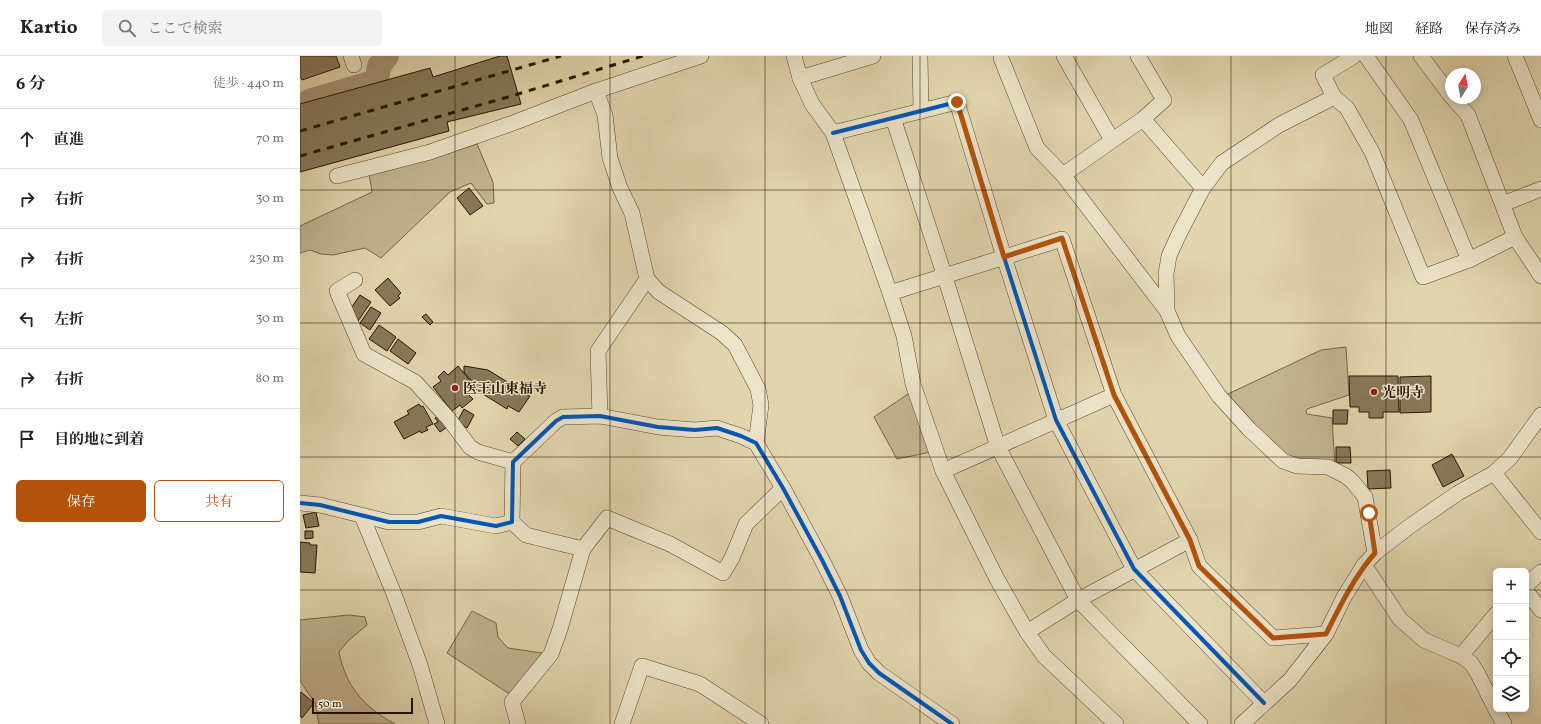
<!DOCTYPE html>
<html lang="ja">
<head>
<meta charset="utf-8">
<style>
  body { margin:0; font-family:Vollkorn,"Noto Serif JP",serif; background:#f2f2f2; color:#222 }
  .controls { position:absolute; right:12px; bottom:12px; display:grid; overflow:hidden; border-radius:6px; box-shadow:0 2px 10px #0003 }
  .controls button { width:36px; height:36px; display:grid; place-items:center; padding:0; border:0; border-bottom:1px solid #e0e0e0; background:#fff; color:#222; font:20px sans-serif }
  .compass { position:absolute; left:1145px; top:12px; width:36px; height:36px; border-radius:50%; background:#fff; box-shadow:0 2px 10px #0003; rotate:11deg }
  .scale { position:absolute; left:12px; bottom:10px; width:101px; box-sizing:border-box; padding-left:4px; border:2px solid #261400; border-top:0; font-size:11px; line-height:14px; white-space:nowrap; color:#261400; -webkit-text-stroke:3px #ece4ca; paint-order:stroke }
  .stop { position:absolute; width:12px; height:12px; margin:-9px; border:3px solid #b45309; border-radius:50%; background:#fff }
  .stop.end { background:#b45309; border-color:#fff; box-shadow:0 1px 4px #0008 }
  .list { margin:0; padding:0; list-style:none }
  h2 { display:flex; justify-content:space-between; align-items:center; height:52px; margin:0; padding:0 16px; font-size:17px }
  h2 small { font-size:13px; font-weight:400; color:#767676 }
  .list li { display:grid; grid-template-columns:26px 1fr auto; gap:12px; align-items:center; box-sizing:border-box; height:60px; padding:0 16px; border-top:1px solid #e0e0e0 }
  .list b { display:block; font-size:15px; white-space:nowrap }
  .list em { font-size:13px; font-style:normal; color:#767676 }
  .actions { display:flex; gap:8px; padding:12px 16px }
  .actions a { flex:1; padding:9px 0; border:1px solid #b45309; border-radius:6px; text-align:center; font-size:14px; color:#b45309 }
  .actions .main { background:#b45309; color:#fff }
  .icon { flex:none; width:22px; height:22px; fill:none; stroke:currentColor; stroke-width:2; stroke-linecap:round; stroke-linejoin:round }
  .map { position:relative; flex:none; width:1241px; height:668px; overflow:hidden }
  header { display:flex; align-items:center; gap:24px; box-sizing:border-box; height:56px; padding:0 20px; background:#fff; border-bottom:1px solid #e0e0e0 }
  header strong { font-size:19px }
  nav { display:flex; gap:22px; margin-inline-start:auto; font-size:14px }
  .search { width:280px; height:36px; background:#f2f2f2; display:flex; align-items:center; gap:10px; box-sizing:border-box; padding:0 14px; border-radius:6px; color:#767676; font-size:15px }
  main { display:flex }
  aside { flex:1; background:#fff }
  .map>svg:first-child { display:block }
  .green { fill:#c2b490; stroke:#746448 }
  .lines { fill:none; stroke-linecap:round; stroke-linejoin:round }
  .river { stroke:#a29373; stroke-width:24 }
  .building { fill:#88785a; stroke:#261400 }
  .minor-casing { stroke:#55442c; stroke-width:16 }
  .minor { stroke:#ece4ca; stroke-width:15 }
  .rail { stroke:#261400; stroke-width:3; stroke-dasharray:7 7; stroke-linecap:butt }
  .cycleway-casing { stroke:#ece4ca; stroke-width:6 }
  .cycleway { stroke:#0057b8; stroke-width:4 }
  .route { stroke:#b45309; stroke-width:5 }
  .grid { fill:none; stroke:#261400; stroke-width:1; stroke-opacity:0.55 }
  .poi-dot { fill:#8f2418; stroke:#ece4ca; stroke-width:1.5 }
  .labels { text-anchor:middle; stroke-width:3; stroke-linejoin:round; paint-order:stroke }
  .poi-label { font-size:14px; font-weight:bold; fill:#261400; stroke:#ece4ca; text-anchor:start }
</style>
</head>
<body>
<header>
<strong>Kartio</strong>
<div class="search"><svg class="icon" aria-label="search" viewBox="0 0 24 24"><circle cx="10" cy="10" r="6"/><path d="M15 15l6 6"/></svg>ここで検索</div>
<nav><a>地図</a><a>経路</a><a>保存済み</a></nav>
</header>
<main>
<aside>
<h2>6 分<small>徒歩 · 440 m</small></h2>
<ul class="list">
<li><svg class="icon" aria-label="ahead" viewBox="0 0 24 24"><path d="M12 20V5M6 11l6-6 6 6"/></svg><div><b>直進</b></div><em>70 m</em></li>
<li><svg class="icon" aria-label="right" viewBox="0 0 24 24"><path d="M7 20v-9h11M14 6l5 5-5 5"/></svg><div><b>右折</b></div><em>30 m</em></li>
<li><svg class="icon" aria-label="right" viewBox="0 0 24 24"><path d="M7 20v-9h11M14 6l5 5-5 5"/></svg><div><b>右折</b></div><em>230 m</em></li>
<li><svg class="icon" aria-label="left" viewBox="0 0 24 24"><path d="M17 20v-9H6M10 6l-5 5 5 5"/></svg><div><b>左折</b></div><em>30 m</em></li>
<li><svg class="icon" aria-label="right" viewBox="0 0 24 24"><path d="M7 20v-9h11M14 6l5 5-5 5"/></svg><div><b>右折</b></div><em>80 m</em></li>
<li><svg class="icon" aria-label="arrive" viewBox="0 0 24 24"><path d="M6 21V4h12l-3 4 3 4H6"/></svg><div><b>目的地に到着</b></div></li>
</ul>
<div class="actions"><a class="main">保存</a><a>共有</a></div>
</aside>
<div class="map">
<svg width="1241" height="668" viewBox="0 0 1241 668">
  <rect width="100%" height="100%" fill="#e2d5ae"/>
  <filter id="stains"><feTurbulence type="fractalNoise" baseFrequency=".005" numOctaves="4"/><feColorMatrix values="0 0 0 0 .2 0 0 0 0 .09 0 0 0 0 .02 0 0 0 .5 -.17"/></filter>
  <radialGradient id="worn" r=".72"><stop offset=".6" stop-color="#630" stop-opacity="0"/><stop offset="1" stop-color="#630" stop-opacity=".3"/></radialGradient>
  <!-- green -->
  <g class="green">
    <polygon points="177,88 193,126 194,147 187,148 171,127 150,136 81,202 65,192 33,199 21,198 10,194 0,197 0,170 72,136 69,117 132,102"/>
    <polygon points="1046,291 1049,339 1007,353 1006,356 1007,358 1032,362 1035,410 984,401 927,343 928,338 1021,294"/>
    <polygon points="611,336 631,396 597,403 574,361"/>
    <polygon points="172,555 196,567 198,581 208,592 242,597 211,639 147,597"/>
    <path d="M 49,559 L 65,561 L 67,569 L 48,585 L 39,596 C 46,631 64,651 95,668 L 19,668 L 15,647 L 0,625 L 0,564 Z"/>
  </g>
  <g class="lines">
    <!-- river -->
    <polyline class="river" points="9,45 77,25 79,10 87,0"/>
  </g>
  <!-- building -->
  <g class="building">
    <polygon points="0,0 36,0 40,11 2,24 0,20"/>
    <polygon points="200,0 207,0 221,48 147,66 149,75 0,116 0,48 130,12 133,21"/>
    <polygon points="169,132 183,150 170,159 157,142"/>
    <polygon points="88,222 101,237 98,240 100,242 90,250 75,234"/>
    <polygon points="60,239 71,246 58,265 47,258"/>
    <polygon points="71,251 81,257 70,274 60,267"/>
    <polygon points="126,258 133,266 130,269 122,261"/>
    <polygon points="79,269 96,281 87,295 69,283"/>
    <polygon points="98,283 116,297 108,308 90,295"/>
    <polygon points="158,310 177,333 169,339 173,343 162,352 160,349 152,355 133,331 141,325 138,321 144,315 148,319"/>
    <polygon points="164,310 188,314 230,340 219,356 208,350 207,353 178,335 179,333 164,316"/>
    <polygon points="1049,320 1098,320 1099,356 1083,356 1083,362 1069,362 1069,356 1059,356 1059,351 1050,351"/>
    <polygon points="1131,320 1131,356 1100,357 1100,321"/>
    <polygon points="119,348 121,351 123,350 133,368 126,371 128,374 121,377 120,375 104,383 94,366 109,358 107,355"/>
    <polygon points="164,353 174,359 167,372 157,366"/>
    <polygon points="1033,354 1048,354 1047,368 1033,368"/>
    <polygon points="139,359 147,371 140,376 134,368 138,366 135,362"/>
    <polygon points="217,376 225,383 218,390 210,383"/>
    <polygon points="1036,391 1050,391 1051,407 1036,407"/>
    <polygon points="1152,398 1164,420 1143,431 1132,409"/>
    <polygon points="1090,414 1091,432 1068,433 1067,415"/>
    <polygon points="16,456 19,470 6,472 3,459"/>
    <polygon points="5,475 13,475 13,482 5,483"/>
    <polygon points="0,486 10,487 10,489 17,489 15,517 0,516"/>
    <polygon points="1,636 14,647 2,662 0,660 0,638"/>
  </g>
  <g class="lines">
    <defs>
      <g id="minor">
        <polyline points="51,0 54,9"/>
        <polyline points="494,0 500,22 512,48 533,77 590,237 604,280 613,328 643,415 697,523 727,576 744,600 816,668"/>
        <polyline points="620,0 621,55"/>
        <polyline points="764,0 812,84"/>
        <polyline points="838,0 864,44 843,63 903,132"/>
        <polyline points="1054,0 1023,19 1034,41 1047,52 1072,96 1123,221 1169,204 1215,181"/>
        <polyline points="1066,0 1111,64 1169,204"/>
        <polyline points="1121,0 1151,40"/>
        <polyline points="1215,0 1241,64"/>
        <polyline points="701,2 737,92 763,119 867,255"/>
        <polyline points="500,22 573,0"/>
        <polyline points="296,35 305,59 310,102 320,132 332,157 347,223 359,236 422,277 435,289 458,333 461,349 456,387"/>
        <polyline points="1034,41 979,69 922,107 903,132 879,178 869,200 866,218 867,255 878,280 919,340 949,373 983,405 997,410 1028,411 1046,420 1052,425 1065,441 1075,497"/>
        <polyline points="1153,42 1168,59 1215,181 1241,220"/>
        <polyline points="593,62 645,221 698,391 778,544 900,668"/>
        <polyline points="533,77 657,46 704,201 756,364 834,513 964,647"/>
        <polyline points="763,119 843,63"/>
        <polyline points="37,120 130,96 213,67 296,35 401,0"/>
        <polyline points="1203,148 1241,133"/>
        <polyline points="55,224 37,235 64,298 115,326 148,362 170,391 178,396 213,406"/>
        <polyline points="590,237 762,183 814,339 890,484 899,510 973,582 1026,578"/>
        <polyline points="300,360 298,295 347,223"/>
        <polyline points="643,415 814,339"/>
        <polyline points="1194,417 1241,476"/>
        <polyline points="0,447 20,449 89,466 118,466 141,460 196,470 212,466 213,406 256,365 263,361 300,360 358,371 395,374 417,372 441,380 456,387 483,432 522,504 540,540 561,594 569,607 579,617 652,668"/>
        <polyline points="62,460 94,538 120,609 137,668"/>
        <polyline points="212,466 226,479 283,493 260,573 251,598 212,646 218,668"/>
        <polyline points="283,493 307,462 370,488 423,517 432,502 446,468 483,432"/>
        <polyline points="1064,509 1100,563 1124,584 1161,600 1171,607 1178,618 1194,650 1204,668"/>
        <polyline points="1226,529 1241,516"/>
        <polyline points="1226,535 1241,554"/>
        <polyline points="727,576 778,544 890,484"/>
        <polyline points="1161,600 1196,558"/>
        <polyline points="322,668 342,610 400,628 461,668"/>
        <polyline points="942,668 990,624 1026,578 1044,541 1064,509 1075,497 1110,470 1158,437 1194,417 1210,402 1241,359"/>
      </g>
    </defs>
    <!-- minor casing -->
    <use href="#minor" class="minor-casing"/>
    <!-- minor -->
    <use href="#minor" class="minor"/>
    <!-- rail -->
    <g class="rail">
      <polyline points="0,75 261,0"/>
      <polyline points="0,100 208,41 343,0"/>
    </g>
    <defs>
      <g id="cycleway">
        <polyline points="533,77 657,46 704,201 756,364 834,513 964,647"/>
        <polyline points="0,447 20,449 89,466 118,466 141,460 196,470 212,466 213,406 256,365 263,361 300,360 358,371 395,374 417,372 441,380 456,387 483,432 522,504 540,540 561,594 569,607 579,617 652,668"/>
      </g>
    </defs>
    <!-- cycleway casing -->
    <use href="#cycleway" class="cycleway-casing"/>
    <!-- cycleway -->
    <use href="#cycleway" class="cycleway"/>
  </g>
  <g class="lines">
    <!-- route -->
    <path class="route" d="M 657,46 L 704,201 L 762,182 L 814,339 L 890,484 L 899,510 L 973,582 L 1026,578 C 1040,550 1054,521 1075,497 L 1069,457"/>
  </g>
  <!-- grid -->
  <path class="grid" d="M 155,0 L 155,668M 310,0 L 310,668M 465,0 L 465,668M 620,0 L 620,668M 776,0 L 776,668M 931,0 L 931,668M 1086,0 L 1086,668M 0,134 L 1241,134M 0,267 L 1241,267M 0,401 L 1241,401M 0,534 L 1196,534M 1226,534 L 1241,534"/>
  <!-- markers -->
  <g class="poi-dot">
    <circle cx="155" cy="332" r="4"/>
    <circle cx="1074" cy="336" r="4"/>
  </g>
  <g class="labels">
    <!-- poi labels -->
    <g class="poi-label">
      <text x="163" y="337">医王山東福寺</text>
      <text x="1082" y="341">光明寺</text>
    </g>
  </g>
  <rect width="100%" height="100%" filter="url(#stains)"/>
  <rect width="100%" height="100%" fill="url(#worn)"/>
</svg>
<div class="controls">
<button>+</button>
<button>−</button>
<button><svg class="icon" aria-label="locate" viewBox="0 0 24 24"><circle cx="12" cy="12" r="6"/><path d="M12 2v4M12 18v4M2 12h4M18 12h4"/></svg></button>
<button><svg class="icon" aria-label="layers" viewBox="0 0 24 24"><path d="M12 4l9 5-9 5-9-5zM3 14l9 5 9-5"/></svg></button>
</div>
<svg class="compass" viewBox="-18 -18 36 36"><path d="M0-13l5 13h-10z" fill="#e53935"/><path d="M0 13l5-13h-10z" fill="#767676"/></svg>
<div class="scale">50 m</div>
<div class="stop" style="left:1069px;top:457px"></div>
<div class="stop end" style="left:657px;top:46px"></div>
</div>
</main>
</body>
</html>
